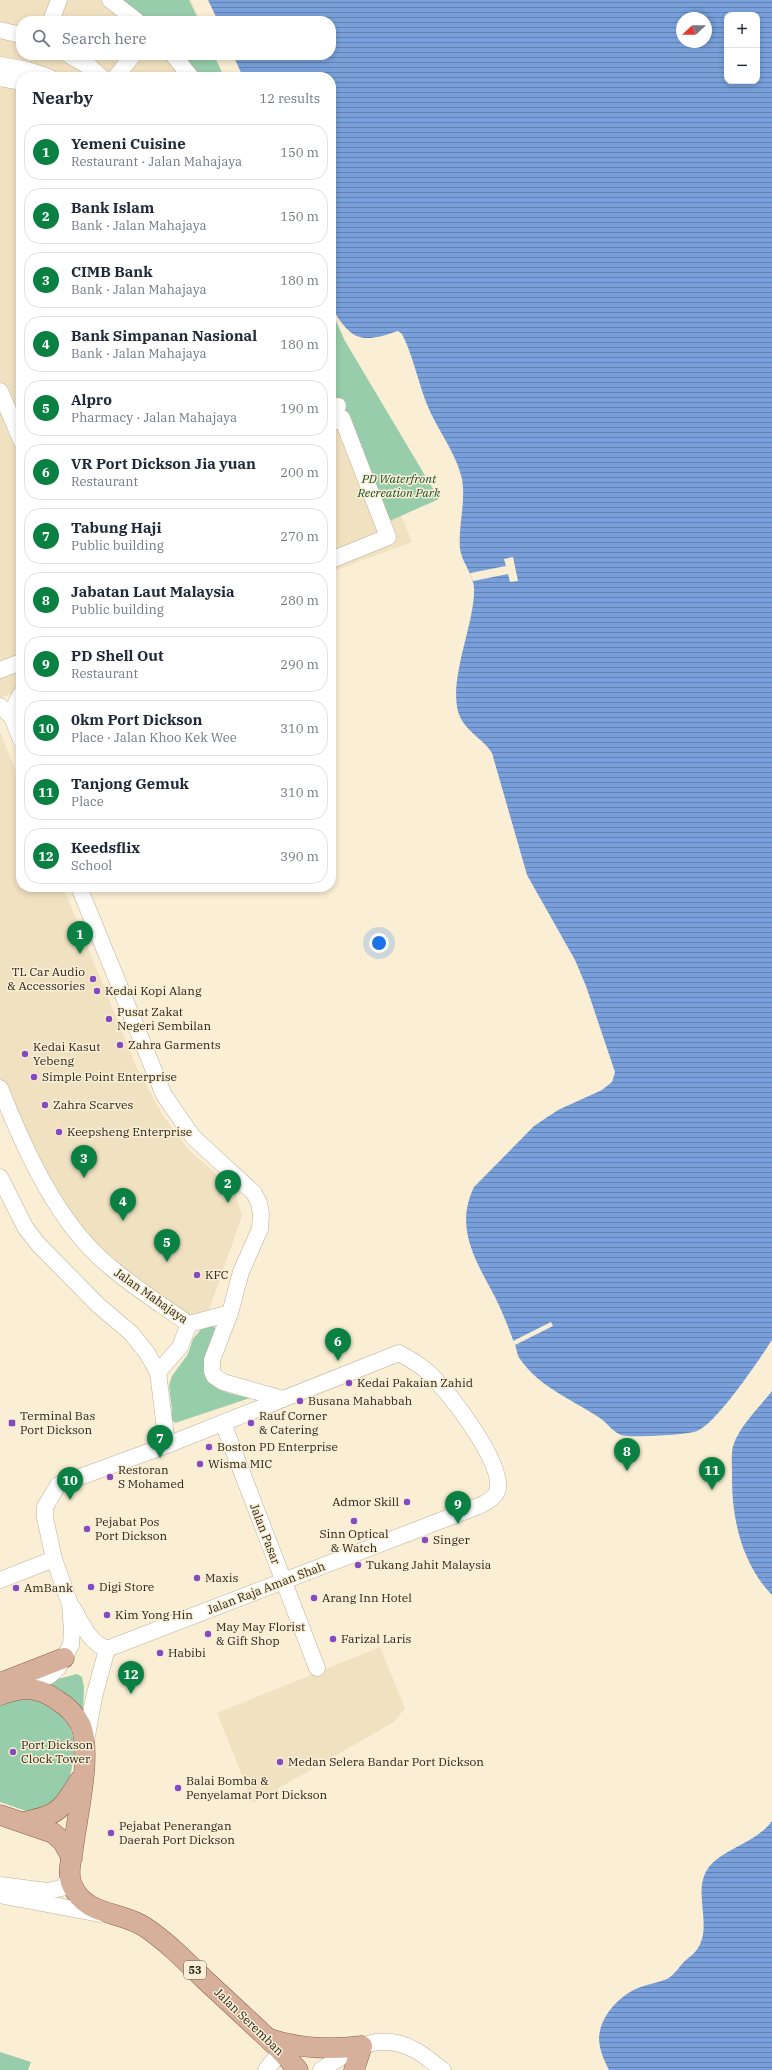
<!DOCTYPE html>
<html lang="en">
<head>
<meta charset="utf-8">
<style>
  body { margin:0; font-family:"IBM Plex Serif",serif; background:#f6f6f7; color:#1f2937 }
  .controls { position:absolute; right:12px; top:12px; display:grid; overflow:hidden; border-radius:8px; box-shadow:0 2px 6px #0003 }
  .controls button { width:36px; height:36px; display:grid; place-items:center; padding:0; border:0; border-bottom:1px solid #e0e1e3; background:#fff; color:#1f2937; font:20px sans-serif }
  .compass { position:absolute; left:676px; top:12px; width:36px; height:36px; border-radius:50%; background:#fff; box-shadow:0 2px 6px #0003; rotate:248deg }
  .you { position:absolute; left:379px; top:943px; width:14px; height:14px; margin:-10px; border:3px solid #fff; border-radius:50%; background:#1a73e8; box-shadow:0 0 0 6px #1a73e833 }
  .badge { display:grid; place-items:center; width:26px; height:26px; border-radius:50%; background:#0b8043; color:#fff; font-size:13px; font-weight:700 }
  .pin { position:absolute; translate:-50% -33px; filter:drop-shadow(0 1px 2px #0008) }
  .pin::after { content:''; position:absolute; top:21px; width:14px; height:12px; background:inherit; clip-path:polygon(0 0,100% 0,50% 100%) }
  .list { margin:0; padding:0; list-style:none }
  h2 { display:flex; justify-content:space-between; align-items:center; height:52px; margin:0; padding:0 16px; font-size:17px }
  h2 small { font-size:13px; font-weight:400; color:#747a83 }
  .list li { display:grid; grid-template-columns:26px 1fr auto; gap:12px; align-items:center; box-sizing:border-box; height:56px; margin:0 8px 8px; padding:0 8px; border:1px solid #e0e1e3; border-radius:16px }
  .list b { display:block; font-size:15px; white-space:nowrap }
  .list p { margin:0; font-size:13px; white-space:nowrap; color:#747a83 }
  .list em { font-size:13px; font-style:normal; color:#747a83 }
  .icon { flex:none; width:22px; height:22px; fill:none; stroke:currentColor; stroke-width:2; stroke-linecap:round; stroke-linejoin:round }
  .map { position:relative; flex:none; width:772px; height:2070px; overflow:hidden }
  .search { position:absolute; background:#fff; box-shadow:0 2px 6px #0003; left:16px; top:16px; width:320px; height:44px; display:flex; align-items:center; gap:10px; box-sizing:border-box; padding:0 14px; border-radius:16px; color:#747a83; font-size:15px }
  .panel { position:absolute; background:#fff; box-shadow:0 2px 6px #0003; left:16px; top:72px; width:320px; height:820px; border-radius:16px }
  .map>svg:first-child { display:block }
  .built { fill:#f0e1c1 }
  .green { fill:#97cdaa }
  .water { fill:url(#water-rules); fill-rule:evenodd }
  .pier { fill:#faefd5 }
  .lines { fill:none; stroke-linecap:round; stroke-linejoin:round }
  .minor-casing { stroke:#bbb098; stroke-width:17 }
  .major-casing { stroke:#8a5d45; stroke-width:21 }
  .minor { stroke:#fff; stroke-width:16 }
  .major { stroke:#d7b09c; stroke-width:20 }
  .poi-dot { fill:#844bc1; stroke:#faefd5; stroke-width:1.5 }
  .labels { text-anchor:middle; stroke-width:3; stroke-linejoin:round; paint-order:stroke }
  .shield { fill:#faefd5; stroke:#686254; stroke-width:1 }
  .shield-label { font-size:11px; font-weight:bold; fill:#2a261d }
  .park-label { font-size:12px; font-style:italic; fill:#184e30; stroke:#faefd5 }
  .poi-label { font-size:12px; fill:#2a261d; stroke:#faefd5; text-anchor:start }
  .street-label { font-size:12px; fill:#2a261d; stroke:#faefd5 }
</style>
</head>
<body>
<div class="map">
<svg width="772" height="2070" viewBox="0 0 772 2070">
  <defs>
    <pattern id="water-rules" width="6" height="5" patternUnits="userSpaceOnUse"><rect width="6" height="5" fill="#79a0db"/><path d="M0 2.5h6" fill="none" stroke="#6382b1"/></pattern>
  </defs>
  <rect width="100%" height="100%" fill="#faefd5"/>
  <!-- built -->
  <g class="built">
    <polygon points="0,0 191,0 200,21 21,21 21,55 213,55 222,77 21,77 21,690 0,698"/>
    <polygon points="331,343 412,542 331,572"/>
    <polygon points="0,732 21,783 21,887 63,887 137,1068 162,1114 188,1149 234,1190 242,1216 209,1310 193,1318 119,1266 76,1221 36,1159 15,1117 0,1079"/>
    <polygon points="380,1647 405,1708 394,1722 253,1803 217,1713"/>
  </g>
  <!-- green -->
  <g class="green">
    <polygon points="116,0 189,0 199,21 141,21"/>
    <polygon points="176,55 214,55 224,77 194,77"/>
    <polygon points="331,310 345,341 439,499 385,523 331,385"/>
    <path d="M 213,1326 L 216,1329 C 208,1375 195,1388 250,1398 L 175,1423 L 171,1419 L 172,1410 L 169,1385 L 172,1376 L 188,1354 L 193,1339 L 203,1327 Z"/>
    <polygon points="77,1674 82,1677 84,1687 83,1711 49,1685 50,1681"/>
    <path d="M 32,1699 C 41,1701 46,1704 54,1709 C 76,1725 77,1747 71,1772 C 68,1783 65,1793 56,1802 C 51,1807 41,1810 35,1814 L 0,1802 L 0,1704 L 12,1700 Z"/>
    <polygon points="0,2052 31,2062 28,2070 0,2070"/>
  </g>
  <!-- water -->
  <g class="water">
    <path d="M 208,0 L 772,0 L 772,1340 C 758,1361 718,1422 697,1431 C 688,1435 630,1438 621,1435 C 613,1432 607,1423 600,1418 C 573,1400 539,1387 520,1359 C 517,1355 517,1350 515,1345 C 509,1329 503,1313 495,1297 C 476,1261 454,1228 474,1187 L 534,1126 L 558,1110 L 602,1090 L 612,1082 L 615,1072 L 586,986 L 575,960 L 527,875 L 492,753 C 483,739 467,732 460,717 C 446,684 474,627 474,591 C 475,575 462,564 460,549 C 458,526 466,502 462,479 C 456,452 436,428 426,402 C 418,381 412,353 402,334 L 398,331 C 361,344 351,341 331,306 L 331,77 L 243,77 L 233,55 L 331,55 L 331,21 L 218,21 ZM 727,15 L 757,15 L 757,81 L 727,81 ZM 682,18 L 706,18 L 706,42 L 682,42 Z"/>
    <path d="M 772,1391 L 772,1595 C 741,1563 731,1516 732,1473 C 732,1465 731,1454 733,1446 C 740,1425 759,1408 772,1391 Z"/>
    <path d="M 772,1821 L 772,2070 L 609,2070 C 604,2060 599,2049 599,2038 C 600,2016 619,1996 638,1988 C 647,1984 658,1983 667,1979 C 676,1974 679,1966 686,1960 C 689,1957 693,1955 695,1952 C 715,1929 692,1894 707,1870 C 719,1850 757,1843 772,1821 Z"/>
  </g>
  <!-- pier -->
  <g class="pier">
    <polygon points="513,557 518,581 510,582 508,574 473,581 470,573 506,566 504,559"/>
    <polygon points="551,1322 553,1326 515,1345 513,1341"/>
  </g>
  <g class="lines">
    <defs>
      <g id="minor">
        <polyline points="110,0 137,21"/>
        <polyline points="51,21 59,0"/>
        <polyline points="0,30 21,35"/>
        <polyline points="69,55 90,67 101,77"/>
        <polyline points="173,55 191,77"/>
        <polyline points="0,65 28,70 49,77"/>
        <polyline points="116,77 133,55"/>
        <polyline points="0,78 21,82"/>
        <polyline points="0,391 21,440"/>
        <polyline points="331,410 338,406"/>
        <polyline points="331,423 342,418 388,537 331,560"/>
        <polyline points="0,670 21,662"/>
        <polyline points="0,706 12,717 21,740"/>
        <polyline points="12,717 16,703 21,694"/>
        <polyline points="79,887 164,1095 193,1137 254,1193 259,1203 261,1214 260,1229 241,1272 230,1313 212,1360 212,1371 214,1376 223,1382 283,1399"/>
        <path d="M 0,1088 C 24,1148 57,1223 108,1265 C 133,1287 162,1305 189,1324 L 230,1313"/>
        <polyline points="0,1177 25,1227 38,1244 98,1305 131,1333 147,1353 158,1372 167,1445"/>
        <polyline points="158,1372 180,1347 189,1324"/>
        <polyline points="223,1423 317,1668"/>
        <polyline points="0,1580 54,1559"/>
        <path d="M 73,1608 C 82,1624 89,1642 107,1649"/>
        <path d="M 19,1688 L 49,1676 L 58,1668 L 71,1645 L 72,1631 L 70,1604 L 54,1559 L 45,1518 L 45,1507 L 58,1485 L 167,1445 L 399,1353 C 410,1359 421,1365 430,1374 C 450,1394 501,1459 498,1488 C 497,1498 484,1504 476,1507 L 107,1649 L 94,1697 L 86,1741"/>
        <polyline points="0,1885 47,1891 62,1888 69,1878"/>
        <polyline points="0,1895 100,1914"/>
        <polyline points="266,2070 281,2051"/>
        <path d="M 321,2070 C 353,2049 377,2030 415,2050 C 425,2055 434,2064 443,2070"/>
      </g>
      <g id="major">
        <polyline points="0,1683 64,1658"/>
        <path d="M 0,1695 C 22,1687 37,1686 57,1700 C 67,1706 76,1715 81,1726 C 92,1755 77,1817 73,1849 C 71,1860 67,1874 72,1885 C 85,1916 121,1911 145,1927 C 167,1942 185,1960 204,1979 C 230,2003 256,2027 281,2051 L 298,2070"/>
        <polyline points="0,1815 53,1833 63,1842 72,1858"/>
        <path d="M 23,1822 C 57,1816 62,1810 79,1781"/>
        <path d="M 270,2039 C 301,2049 330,2050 362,2046 L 354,2070"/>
      </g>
    </defs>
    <!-- minor casing -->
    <use href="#minor" class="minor-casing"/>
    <!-- major casing -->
    <use href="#major" class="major-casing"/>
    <!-- minor -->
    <use href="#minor" class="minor"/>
    <!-- major -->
    <use href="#major" class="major"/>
  </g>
  <!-- markers -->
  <g class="poi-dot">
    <circle cx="93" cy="979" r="4"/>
    <circle cx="97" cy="991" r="4"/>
    <circle cx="109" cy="1019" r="4"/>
    <circle cx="120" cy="1045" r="4"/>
    <circle cx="25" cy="1054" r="4"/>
    <circle cx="34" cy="1077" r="4"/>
    <circle cx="45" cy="1105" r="4"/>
    <circle cx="59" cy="1132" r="4"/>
    <circle cx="197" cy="1275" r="4"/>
    <circle cx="349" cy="1383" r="4"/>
    <circle cx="300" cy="1401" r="4"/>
    <rect x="8" y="1419" width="8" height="8" rx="2"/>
    <circle cx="251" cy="1423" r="4"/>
    <circle cx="209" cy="1447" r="4"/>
    <circle cx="200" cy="1464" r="4"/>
    <circle cx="110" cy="1477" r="4"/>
    <circle cx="407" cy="1502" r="4"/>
    <circle cx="354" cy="1521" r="4"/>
    <circle cx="87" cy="1529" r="4"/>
    <circle cx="425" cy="1540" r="4"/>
    <circle cx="358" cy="1565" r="4"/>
    <circle cx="197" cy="1578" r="4"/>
    <circle cx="91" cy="1587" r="4"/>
    <circle cx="16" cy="1588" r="4"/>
    <circle cx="314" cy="1598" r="4"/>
    <circle cx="107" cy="1615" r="4"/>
    <circle cx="208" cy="1634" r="4"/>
    <circle cx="333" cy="1639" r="4"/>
    <circle cx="160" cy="1653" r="4"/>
    <circle cx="13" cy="1752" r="4"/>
    <circle cx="280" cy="1762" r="4"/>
    <circle cx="178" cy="1788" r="4"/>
    <circle cx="111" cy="1833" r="4"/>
  </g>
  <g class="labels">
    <!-- shield labels -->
    <rect class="shield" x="184" y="1961" width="22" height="18" rx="3"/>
    <g class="shield-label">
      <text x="195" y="1974">53</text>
    </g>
    <!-- park labels -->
    <g class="park-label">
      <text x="399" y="483">PD Waterfront<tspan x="399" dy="14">Recreation Park</tspan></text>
    </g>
    <!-- poi labels -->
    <g class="poi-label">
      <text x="85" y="976" text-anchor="end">TL Car Audio<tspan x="85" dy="14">&amp; Accessories</tspan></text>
      <text x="105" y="995">Kedai Kopi Alang</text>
      <text x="117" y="1016">Pusat Zakat<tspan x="117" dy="14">Negeri Sembilan</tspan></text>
      <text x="128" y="1049">Zahra Garments</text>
      <text x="33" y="1051">Kedai Kasut<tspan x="33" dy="14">Yebeng</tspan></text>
      <text x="42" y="1081">Simple Point Enterprise</text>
      <text x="53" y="1109">Zahra Scarves</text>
      <text x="67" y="1136">Keepsheng Enterprise</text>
      <text x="205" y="1279">KFC</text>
      <text x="357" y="1387">Kedai Pakaian Zahid</text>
      <text x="308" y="1405">Busana Mahabbah</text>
      <text x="20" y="1420">Terminal Bas<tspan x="20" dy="14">Port Dickson</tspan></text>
      <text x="259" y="1420">Rauf Corner<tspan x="259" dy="14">&amp; Catering</tspan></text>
      <text x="217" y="1451">Boston PD Enterprise</text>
      <text x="208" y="1468">Wisma MIC</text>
      <text x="118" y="1474">Restoran<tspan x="118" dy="14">S Mohamed</tspan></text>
      <text x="399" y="1506" text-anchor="end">Admor Skill</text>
      <text x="95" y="1526">Pejabat Pos<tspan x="95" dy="14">Port Dickson</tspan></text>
      <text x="354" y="1538" text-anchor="middle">Sinn Optical<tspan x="354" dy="14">&amp; Watch</tspan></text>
      <text x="433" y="1544">Singer</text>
      <text x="366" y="1569">Tukang Jahit Malaysia</text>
      <text x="205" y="1582">Maxis</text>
      <text x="99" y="1591">Digi Store</text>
      <text x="24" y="1592">AmBank</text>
      <text x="322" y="1602">Arang Inn Hotel</text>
      <text x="115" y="1619">Kim Yong Hin</text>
      <text x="216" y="1631">May May Florist<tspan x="216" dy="14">&amp; Gift Shop</tspan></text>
      <text x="341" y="1643">Farizal Laris</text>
      <text x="168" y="1657">Habibi</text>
      <text x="21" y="1749">Port Dickson<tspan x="21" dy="14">Clock Tower</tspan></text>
      <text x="288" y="1766">Medan Selera Bandar Port Dickson</text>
      <text x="186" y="1785">Balai Bomba &amp;<tspan x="186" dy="14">Penyelamat Port Dickson</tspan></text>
      <text x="119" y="1830">Pejabat Penerangan<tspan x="119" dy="14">Daerah Port Dickson</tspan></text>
    </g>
    <!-- street labels -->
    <g class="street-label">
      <text transform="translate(151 1296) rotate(35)" y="4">Jalan Mahajaya</text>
      <text transform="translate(265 1534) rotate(69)" y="4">Jalan Pasar</text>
      <text transform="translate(266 1588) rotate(-21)" y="4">Jalan Raja Aman Shah</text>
      <text transform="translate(249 2022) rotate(44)" y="4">Jalan Seremban</text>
    </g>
  </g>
</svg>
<div class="controls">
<button>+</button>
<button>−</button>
</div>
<svg class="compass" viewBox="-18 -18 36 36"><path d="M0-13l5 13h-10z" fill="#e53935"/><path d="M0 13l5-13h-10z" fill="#747a83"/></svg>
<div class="you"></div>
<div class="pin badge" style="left:80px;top:954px">1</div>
<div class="pin badge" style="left:228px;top:1203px">2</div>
<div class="pin badge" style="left:84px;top:1178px">3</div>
<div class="pin badge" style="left:123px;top:1221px">4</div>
<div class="pin badge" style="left:167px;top:1262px">5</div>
<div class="pin badge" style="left:338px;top:1361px">6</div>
<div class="pin badge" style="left:160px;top:1458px">7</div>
<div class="pin badge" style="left:627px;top:1471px">8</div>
<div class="pin badge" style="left:458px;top:1524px">9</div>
<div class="pin badge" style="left:70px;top:1500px">10</div>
<div class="pin badge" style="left:712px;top:1490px">11</div>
<div class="pin badge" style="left:131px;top:1694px">12</div>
<div class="search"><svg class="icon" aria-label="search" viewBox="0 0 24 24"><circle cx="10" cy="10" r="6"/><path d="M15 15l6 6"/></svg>Search here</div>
<section class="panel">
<h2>Nearby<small>12 results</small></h2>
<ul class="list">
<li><span class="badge">1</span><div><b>Yemeni Cuisine</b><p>Restaurant · Jalan Mahajaya</p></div><em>150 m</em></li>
<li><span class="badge">2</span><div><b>Bank Islam</b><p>Bank · Jalan Mahajaya</p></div><em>150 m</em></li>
<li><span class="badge">3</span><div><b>CIMB Bank</b><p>Bank · Jalan Mahajaya</p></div><em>180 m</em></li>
<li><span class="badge">4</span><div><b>Bank Simpanan Nasional</b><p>Bank · Jalan Mahajaya</p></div><em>180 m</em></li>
<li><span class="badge">5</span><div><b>Alpro</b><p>Pharmacy · Jalan Mahajaya</p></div><em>190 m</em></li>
<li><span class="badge">6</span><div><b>VR Port Dickson Jia yuan</b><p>Restaurant</p></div><em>200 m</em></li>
<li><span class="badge">7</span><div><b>Tabung Haji</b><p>Public building</p></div><em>270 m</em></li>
<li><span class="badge">8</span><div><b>Jabatan Laut Malaysia</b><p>Public building</p></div><em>280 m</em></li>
<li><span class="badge">9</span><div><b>PD Shell Out</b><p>Restaurant</p></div><em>290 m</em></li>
<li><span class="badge">10</span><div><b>0km Port Dickson</b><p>Place · Jalan Khoo Kek Wee</p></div><em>310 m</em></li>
<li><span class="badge">11</span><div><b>Tanjong Gemuk</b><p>Place</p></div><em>310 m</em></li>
<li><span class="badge">12</span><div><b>Keedsflix</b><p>School</p></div><em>390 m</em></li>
</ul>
</section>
</div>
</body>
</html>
